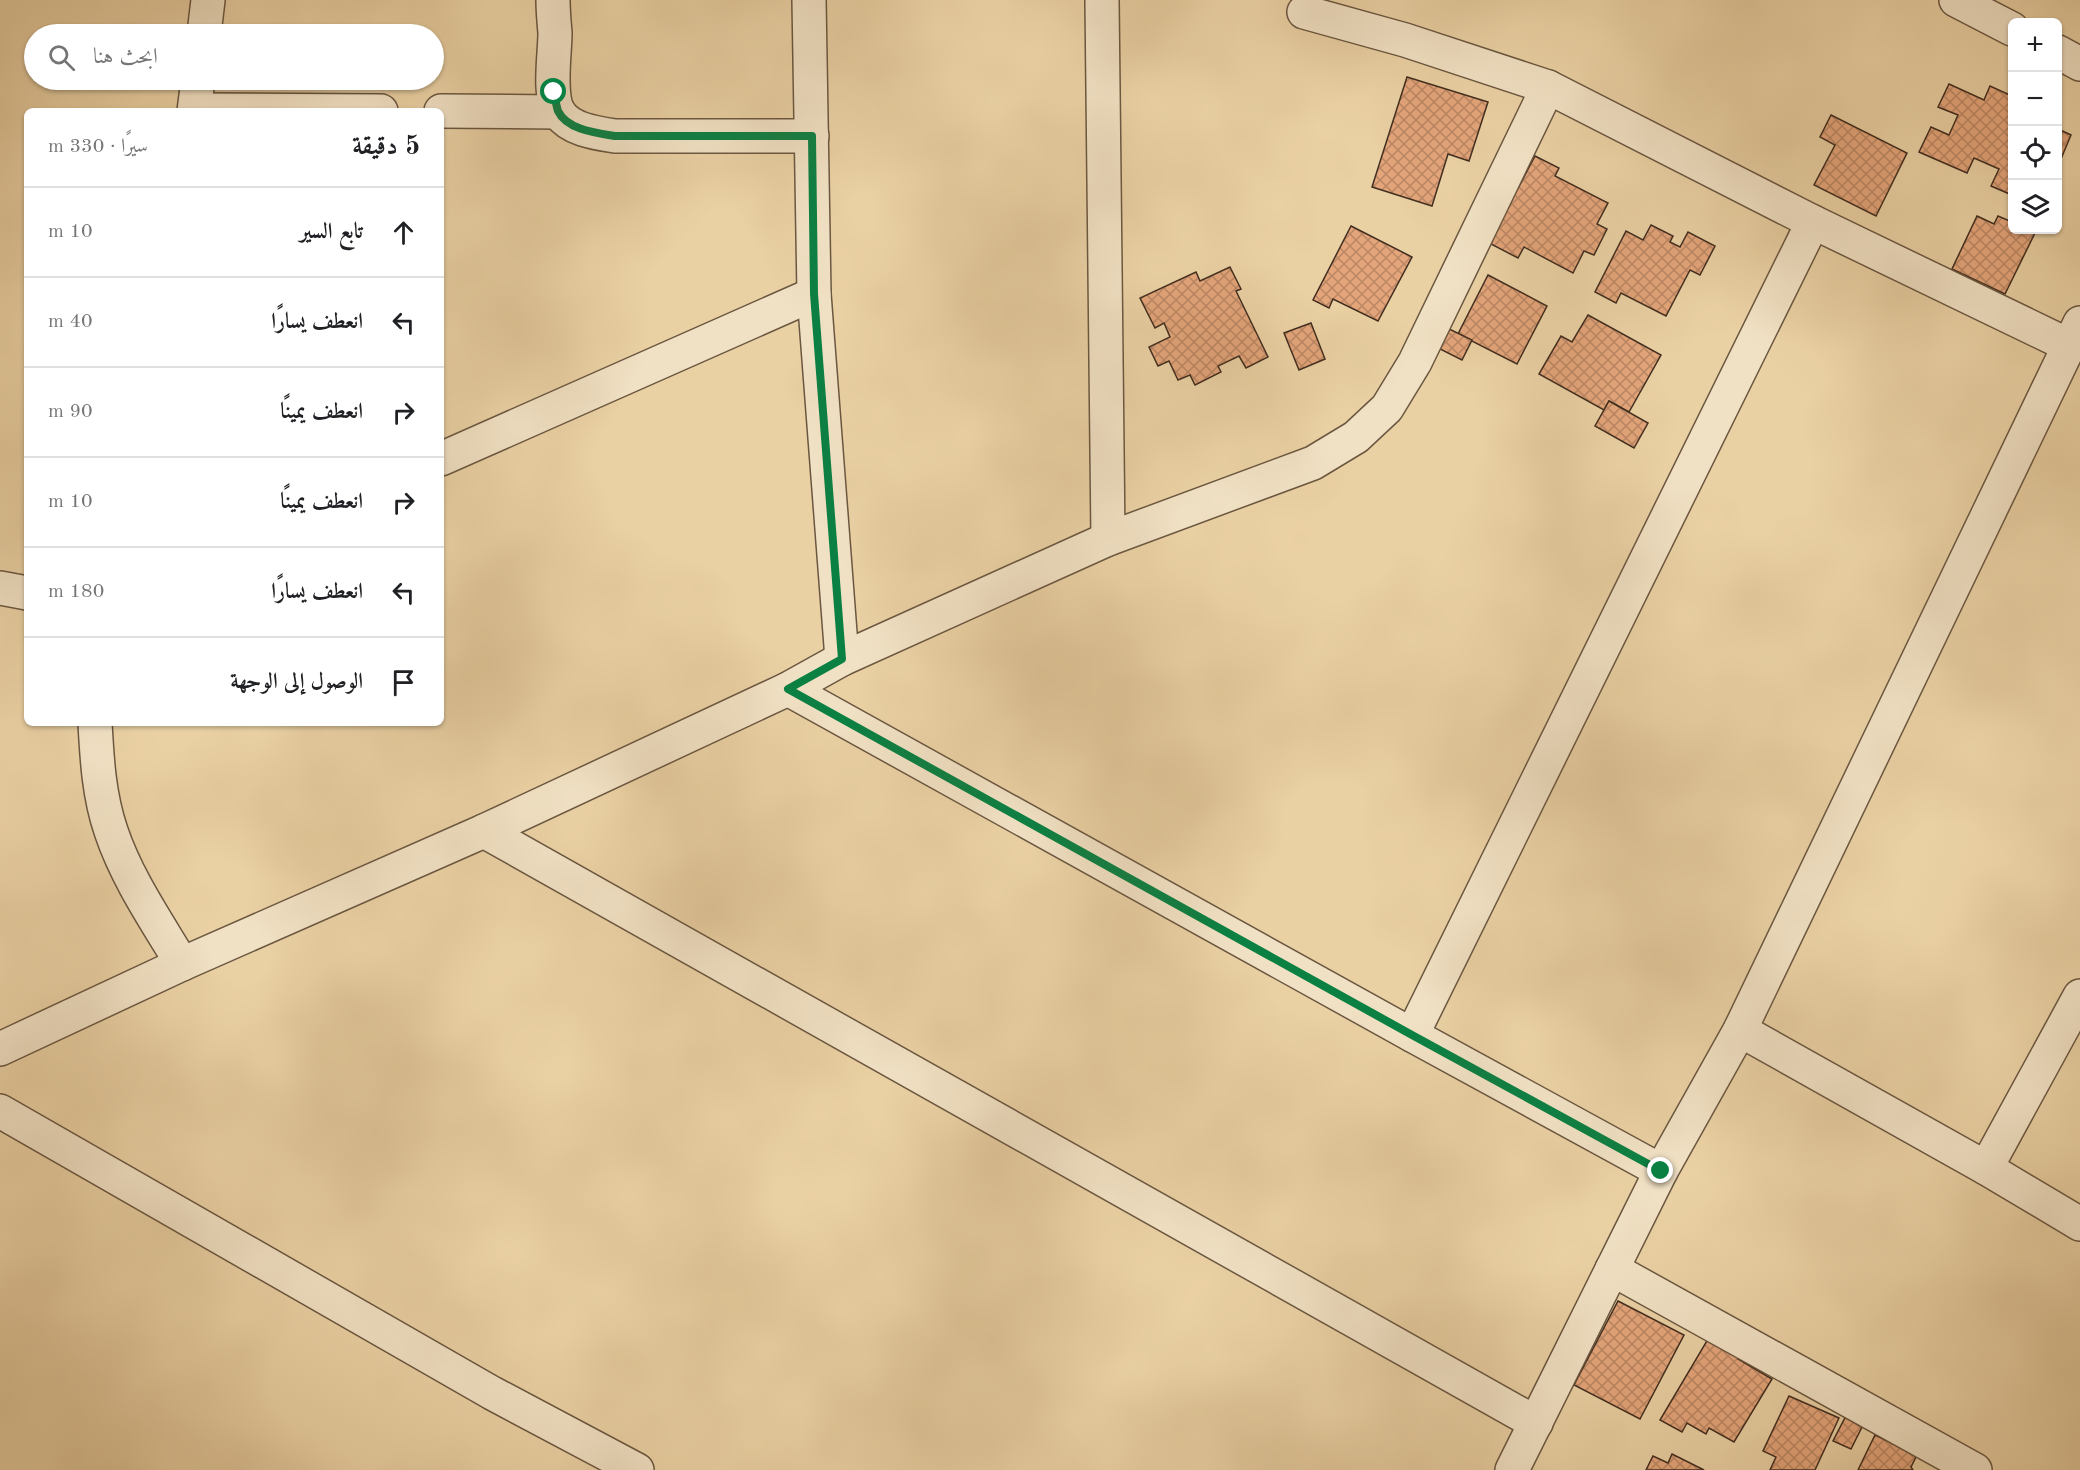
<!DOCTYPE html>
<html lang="ar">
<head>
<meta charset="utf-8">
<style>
  body { margin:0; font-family:"Old Standard TT",Amiri,serif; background:#f6f6f6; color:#202124; direction:rtl }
  .controls { position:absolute; right:18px; top:18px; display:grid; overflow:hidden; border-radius:9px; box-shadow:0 2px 4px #0004 }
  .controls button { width:54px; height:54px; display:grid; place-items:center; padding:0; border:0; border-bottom:2px solid #e0e0e0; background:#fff; color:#202124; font:30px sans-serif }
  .stop { position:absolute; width:18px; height:18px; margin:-14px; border:4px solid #0b8043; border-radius:50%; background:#fff }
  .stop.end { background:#0b8043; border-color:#fff; box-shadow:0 2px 6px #0008 }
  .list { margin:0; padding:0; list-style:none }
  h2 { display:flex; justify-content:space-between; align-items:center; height:78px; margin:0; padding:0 24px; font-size:26px }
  h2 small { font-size:20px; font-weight:400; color:#757577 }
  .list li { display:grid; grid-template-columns:39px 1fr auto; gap:18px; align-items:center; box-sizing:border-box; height:90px; padding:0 24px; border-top:2px solid #e0e0e0 }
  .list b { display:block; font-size:22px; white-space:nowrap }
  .list em { font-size:20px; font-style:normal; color:#757577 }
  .icon { flex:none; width:33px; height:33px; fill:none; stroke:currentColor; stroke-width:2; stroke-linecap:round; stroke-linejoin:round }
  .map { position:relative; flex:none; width:2080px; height:1470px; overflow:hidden; direction:ltr }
  .search { position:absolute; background:#fff; box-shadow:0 2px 4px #0004; left:24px; top:24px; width:420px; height:66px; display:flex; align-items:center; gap:15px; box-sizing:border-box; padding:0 21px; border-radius:33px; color:#757577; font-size:22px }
  .panel { position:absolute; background:#fff; box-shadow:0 2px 4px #0004; left:24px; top:108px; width:420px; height:618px; border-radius:9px; direction:rtl }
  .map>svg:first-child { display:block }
  .building { fill:url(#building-cross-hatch); stroke:#412e20; stroke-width:1.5 }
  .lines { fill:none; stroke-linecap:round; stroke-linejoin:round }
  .minor-casing { stroke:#6b5741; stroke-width:36 }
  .minor { stroke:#f1e1c4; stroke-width:33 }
  .route { stroke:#0b8043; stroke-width:8 }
</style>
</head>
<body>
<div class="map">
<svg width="2080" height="1470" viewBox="0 0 2080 1470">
  <defs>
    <pattern id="building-cross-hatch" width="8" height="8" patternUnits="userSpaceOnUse" patternTransform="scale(1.5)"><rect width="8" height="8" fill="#e4a57a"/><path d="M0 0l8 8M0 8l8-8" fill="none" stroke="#ba8764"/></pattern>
  </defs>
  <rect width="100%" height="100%" fill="#ead1a4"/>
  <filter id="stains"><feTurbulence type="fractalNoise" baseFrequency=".00333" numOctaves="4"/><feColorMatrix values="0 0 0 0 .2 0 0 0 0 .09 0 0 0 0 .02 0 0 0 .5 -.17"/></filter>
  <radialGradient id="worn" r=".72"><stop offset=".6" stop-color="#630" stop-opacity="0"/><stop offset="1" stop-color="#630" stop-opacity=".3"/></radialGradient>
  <!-- building -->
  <g class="building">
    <polygon points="1407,77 1488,102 1469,161 1448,154 1432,206 1372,187"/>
    <polygon points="1949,84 1984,100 1990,86 2012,96 2012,195 1991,186 1999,169 1974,158 1967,173 1919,152 1931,127 1949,135 1958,115 1938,107"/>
    <polygon points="1831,115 1907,153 1876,216 1814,185 1835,145 1820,137"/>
    <polygon points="2058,129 2071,135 2058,166"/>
    <polygon points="1535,156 1559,168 1555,176 1608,203 1597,224 1607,229 1594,255 1584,251 1573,273 1524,247 1518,258 1489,243"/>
    <polygon points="1977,216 1994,224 1998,216 2012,222 2012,230 2027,230 2035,233 2005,294 1952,269"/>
    <polygon points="1651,225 1673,236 1670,242 1680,247 1688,232 1715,246 1700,275 1690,270 1666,316 1621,293 1616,303 1595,292 1626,231 1643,240"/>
    <polygon points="1351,226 1412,257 1378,321 1333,299 1329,308 1313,300"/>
    <polygon points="1230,267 1241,289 1236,291 1268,357 1246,368 1239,356 1218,366 1221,372 1195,385 1190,375 1178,380 1169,361 1158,366 1149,347 1170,337 1164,323 1155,328 1140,298 1196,272 1200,281"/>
    <polygon points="1488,275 1547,306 1517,364 1458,334"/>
    <polygon points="1588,315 1661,355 1629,412 1609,401 1604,410 1539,374 1561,336 1572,342"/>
    <polygon points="1311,323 1325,359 1299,370 1284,333"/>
    <polygon points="1443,326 1472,340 1462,360 1434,346"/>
    <polygon points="1609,401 1648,423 1634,448 1595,426"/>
    <polygon points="1618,1301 1684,1335 1640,1419 1574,1385"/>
    <polygon points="1708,1339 1745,1347 1738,1359 1772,1379 1734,1442 1709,1428 1706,1434 1687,1423 1682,1432 1660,1420"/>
    <polygon points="1789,1396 1839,1418 1815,1470 1770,1470 1776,1457 1763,1451"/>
    <polygon points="1849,1410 1866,1419 1851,1449 1833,1441"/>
    <polygon points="1875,1435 1917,1455 1911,1467 1913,1470 1858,1470"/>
    <polygon points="1672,1454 1704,1470 1646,1470 1653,1456 1668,1463"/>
  </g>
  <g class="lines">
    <defs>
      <g id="minor">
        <path d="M 553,0 C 553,11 554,22 555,33 C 555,54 548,95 559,113 C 571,130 596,133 615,136 L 812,136"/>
        <polyline points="809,0 814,294 842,659"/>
        <polyline points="1102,0 1108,539"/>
        <polyline points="1956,0 2012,29"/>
        <polyline points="1304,12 1405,40 1548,87 1813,222 2068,345"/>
        <polyline points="204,34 208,0"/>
        <polyline points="2058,52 2080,64"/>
        <polyline points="195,110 381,111"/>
        <polyline points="194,111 198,80"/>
        <polyline points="441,111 559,112"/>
        <polyline points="441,459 814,294"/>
        <polyline points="0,588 27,593"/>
        <polyline points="788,689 1412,1035 1661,1171"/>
        <path d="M 95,723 C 97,760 99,796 111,831 C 127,879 157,922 182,964"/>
        <polyline points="484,831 1536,1423"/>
        <polyline points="1740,1030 1986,1168 2080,1224"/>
        <polyline points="1412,1035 1813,222"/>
        <polyline points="0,1049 182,964 484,831 788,689 842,659 1108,539 1313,463 1356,437 1387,408 1415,362 1548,87"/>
        <polyline points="0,1111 492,1393 637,1470"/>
        <polyline points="1986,1168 2080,996"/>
        <polyline points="1612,1269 1975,1470"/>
        <polyline points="1512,1470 1661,1171 1740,1030 2080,323"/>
      </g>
    </defs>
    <!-- minor casing -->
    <use href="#minor" class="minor-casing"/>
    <!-- minor -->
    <use href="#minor" class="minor"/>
  </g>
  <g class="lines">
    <!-- route -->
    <path class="route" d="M 554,92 C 555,97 556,105 558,111 C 567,130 597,133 615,136 L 812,136 L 814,294 L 842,659 L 788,689 L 1412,1035 L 1661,1171"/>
  </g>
  <rect width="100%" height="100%" filter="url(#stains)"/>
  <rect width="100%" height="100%" fill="url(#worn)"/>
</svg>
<div class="controls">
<button>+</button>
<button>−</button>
<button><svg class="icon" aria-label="locate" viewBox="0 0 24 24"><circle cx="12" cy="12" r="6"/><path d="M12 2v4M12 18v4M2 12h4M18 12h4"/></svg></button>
<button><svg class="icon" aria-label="layers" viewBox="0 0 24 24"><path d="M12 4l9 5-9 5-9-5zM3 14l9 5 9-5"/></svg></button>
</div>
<div class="stop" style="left:554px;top:92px"></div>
<div class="stop end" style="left:1661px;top:1171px"></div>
<div class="search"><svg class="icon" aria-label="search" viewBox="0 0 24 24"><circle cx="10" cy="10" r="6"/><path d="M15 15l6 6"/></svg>ابحث هنا</div>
<section class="panel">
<h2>5 دقيقة<small>سيرًا · 330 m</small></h2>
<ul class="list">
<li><svg class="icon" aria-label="ahead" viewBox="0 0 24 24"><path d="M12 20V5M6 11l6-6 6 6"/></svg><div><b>تابع السير</b></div><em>10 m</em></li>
<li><svg class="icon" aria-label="left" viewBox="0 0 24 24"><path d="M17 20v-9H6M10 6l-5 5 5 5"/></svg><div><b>انعطف يسارًا</b></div><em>40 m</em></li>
<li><svg class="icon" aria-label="right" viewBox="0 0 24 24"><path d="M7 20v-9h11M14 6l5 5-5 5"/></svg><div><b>انعطف يمينًا</b></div><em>90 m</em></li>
<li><svg class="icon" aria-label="right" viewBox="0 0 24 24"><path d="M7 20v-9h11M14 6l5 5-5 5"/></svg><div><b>انعطف يمينًا</b></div><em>10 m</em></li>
<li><svg class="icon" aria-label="left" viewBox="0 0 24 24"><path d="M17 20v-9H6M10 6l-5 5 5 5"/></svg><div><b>انعطف يسارًا</b></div><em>180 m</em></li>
<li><svg class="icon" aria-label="arrive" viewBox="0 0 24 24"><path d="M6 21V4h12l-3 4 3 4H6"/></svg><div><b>الوصول إلى الوجهة</b></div></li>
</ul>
</section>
</div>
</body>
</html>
